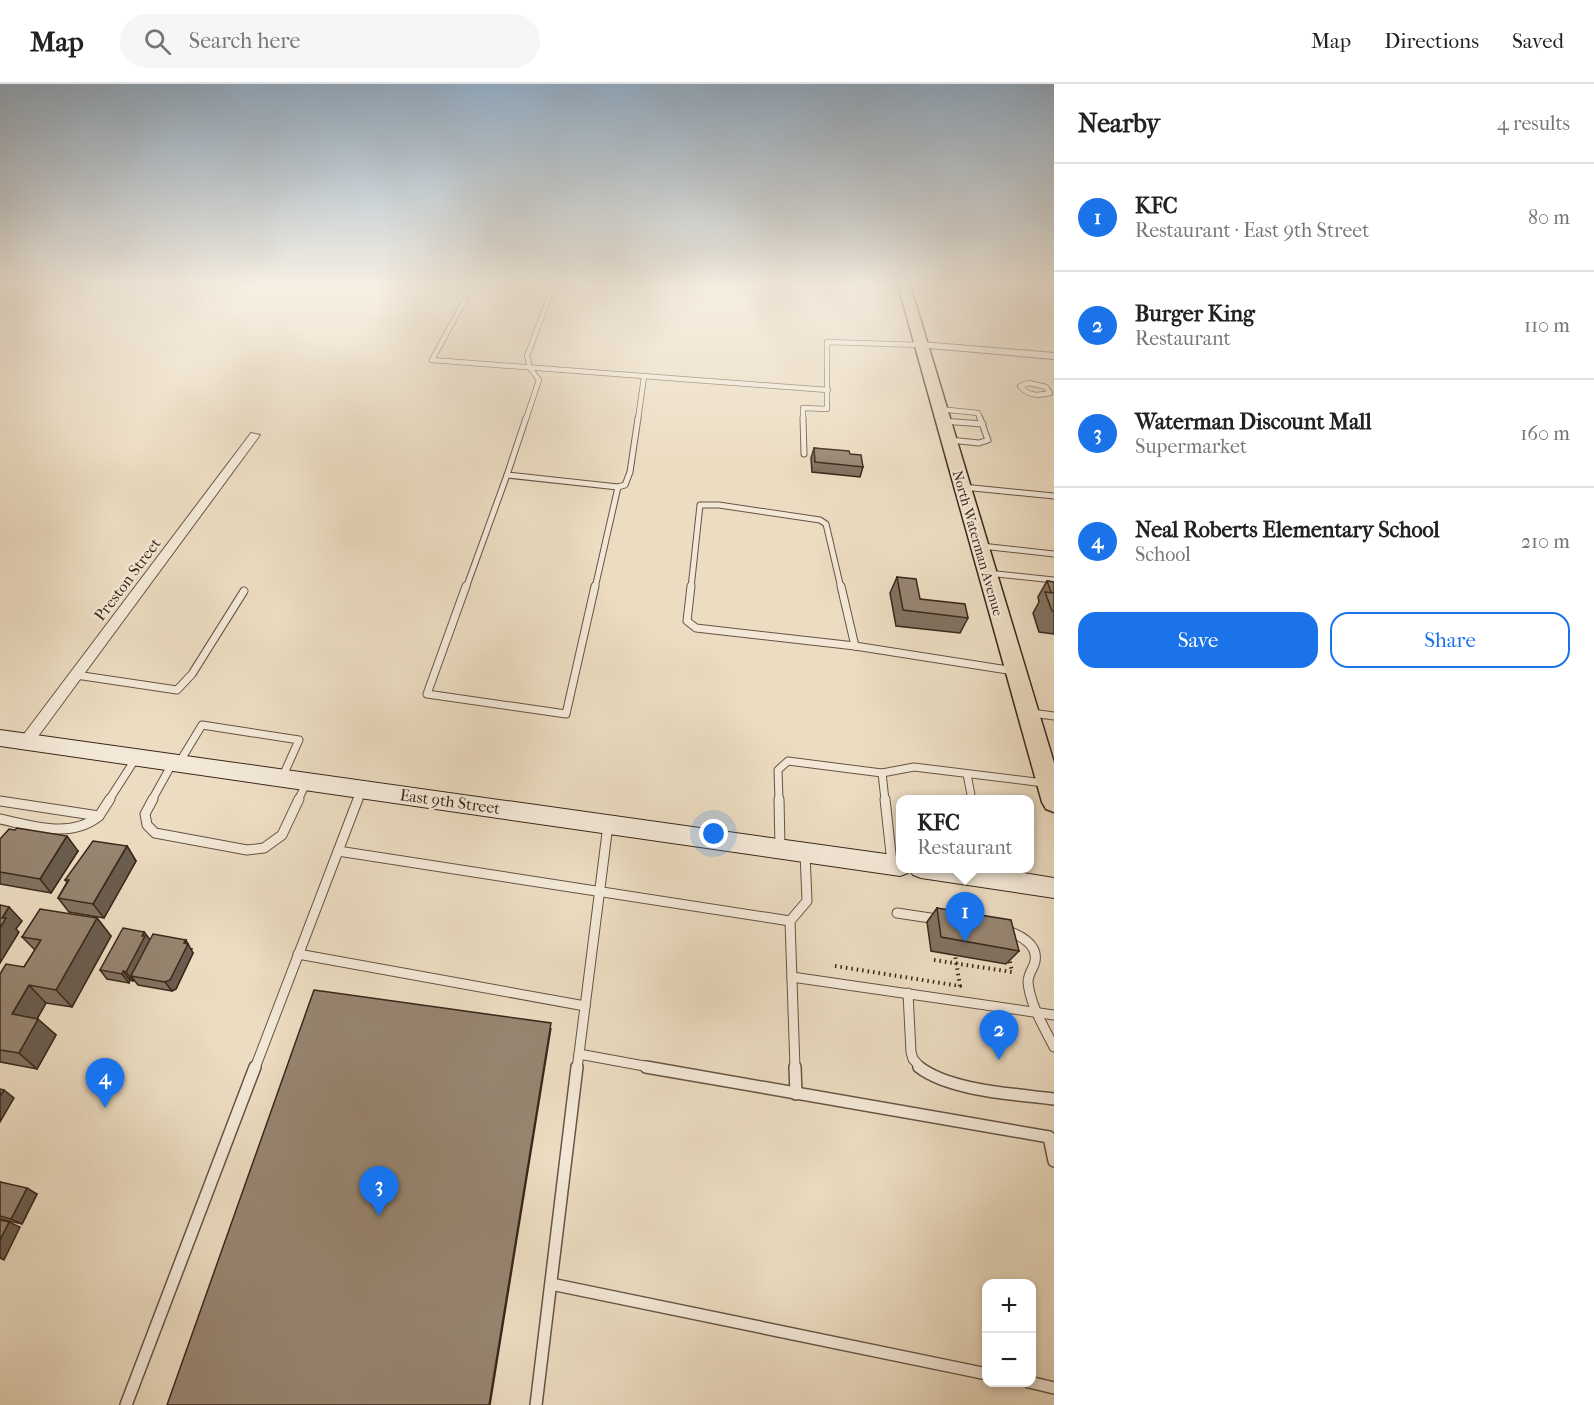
<!DOCTYPE html>
<html lang="en">
<head>
<meta charset="utf-8">
<style>
  body { margin:0; font-family:"IM FELL French Canon",serif; background:#f6f6f6; color:#222 }
  .controls { position:absolute; right:18px; bottom:18px; display:grid; overflow:hidden; border-radius:12px; box-shadow:0 3px 9px #0003 }
  .controls button { width:54px; height:54px; display:grid; place-items:center; padding:0; border:0; border-bottom:2px solid #e0e0e0; background:#fff; color:#222; font:30px sans-serif }
  .you { position:absolute; left:714px; top:750px; width:21px; height:21px; margin:-15px; border:4px solid #fff; border-radius:50%; background:#1a73e8; box-shadow:0 0 0 9px #1a73e833 }
  .badge { display:grid; place-items:center; width:39px; height:39px; border-radius:50%; background:#1a73e8; color:#fff; font-size:20px; font-weight:700 }
  .pin { position:absolute; translate:-50% -50px; filter:drop-shadow(0 2px 3px #0008) }
  .pin::after { content:''; position:absolute; top:32px; width:21px; height:18px; background:inherit; clip-path:polygon(0 0,100% 0,50% 100%) }
  .popup { position:absolute; left:896px; top:711px; width:138px; height:78px; box-sizing:border-box; display:grid; place-content:center; border-radius:12px; background:#fff; filter:drop-shadow(0 2px 4px #0005); font-size:20px; white-space:nowrap; color:#767676 }
  .popup b { font-size:22px; color:#222 }
  .popup::after { content:''; position:absolute; left:50%; top:100%; margin-left:-12px; border:12px solid transparent; border-top-color:#fff }
  .list { margin:0; padding:0; list-style:none }
  h2 { display:flex; justify-content:space-between; align-items:center; height:78px; margin:0; padding:0 24px; font-size:26px }
  h2 small { font-size:20px; font-weight:400; color:#767676 }
  .list li { display:grid; grid-template-columns:39px 1fr auto; gap:18px; align-items:center; box-sizing:border-box; height:108px; padding:0 24px; border-top:2px solid #e0e0e0 }
  .list b { display:block; font-size:22px; white-space:nowrap }
  .list p { margin:0; font-size:20px; white-space:nowrap; color:#767676 }
  .list em { font-size:20px; font-style:normal; color:#767676 }
  .actions { display:flex; gap:12px; padding:18px 24px }
  .actions a { flex:1; padding:14px 0; border:2px solid #1a73e8; border-radius:18px; text-align:center; font-size:21px; color:#1a73e8 }
  .actions .main { background:#1a73e8; color:#fff }
  .icon { flex:none; width:33px; height:33px; fill:none; stroke:currentColor; stroke-width:2; stroke-linecap:round; stroke-linejoin:round }
  .map { position:relative; flex:none; width:1054px; height:1321px; overflow:hidden }
  header { display:flex; align-items:center; gap:36px; box-sizing:border-box; height:84px; padding:0 30px; background:#fff; border-bottom:2px solid #e0e0e0 }
  header strong { font-size:28px }
  nav { display:flex; gap:33px; margin-inline-start:auto; font-size:21px }
  .search { width:420px; height:54px; background:#f6f6f6; display:flex; align-items:center; gap:15px; box-sizing:border-box; padding:0 21px; border-radius:33px; color:#767676; font-size:22px }
  main { display:flex }
  aside { flex:1; background:#fff }
  .map>svg:first-child { display:block }
  .lines { fill:none; stroke-linecap:round; stroke-linejoin:round }
  .lane-far4-casing { stroke:#665444; stroke-width:6 }
  .lane-far3-casing { stroke:#665444; stroke-width:7 }
  .lane-far2-casing { stroke:#665444; stroke-width:9 }
  .lane-far1-casing { stroke:#665444; stroke-width:11 }
  .lane-casing { stroke:#665444; stroke-width:14 }
  .street-casing { stroke:#665444; stroke-width:2 }
  .secondary-casing { stroke:#3a271b; stroke-width:2 }
  .primary-casing { stroke:#3a271b; stroke-width:3 }
  .path { stroke:#3a271b; stroke-width:4; stroke-dasharray:1.5 4; stroke-linecap:butt }
  .lane-far4 { stroke:#f3e8d7; stroke-width:4.5 }
  .lane-far3 { stroke:#f3e8d7; stroke-width:5 }
  .lane-far2 { stroke:#f3e8d7; stroke-width:7 }
  .lane-far1 { stroke:#f3e8d7; stroke-width:9 }
  .lane { stroke:#f3e8d7; stroke-width:11 }
  .street { fill:#f3e8d7; fill-rule:evenodd }
  .secondary { fill:#f3e8d7; fill-rule:evenodd }
  .primary { fill:#ecdcc1; fill-rule:evenodd }
  .wall { fill:#827261; stroke:#3a271b; stroke-width:1.5 }
  .shaded-wall { fill:#6a5d4f; stroke:#3a271b; stroke-width:1.5 }
  .building { fill:#978571; stroke:#3a271b; stroke-width:1.5 }
  .labels { text-anchor:middle; stroke-width:4.5; stroke-linejoin:round; paint-order:stroke }
  .far-street-label { font-size:14px; fill:#3a271b; stroke:#f3e8d7 }
  .street-label { font-size:16px; fill:#3a271b; stroke:#f3e8d7 }
</style>
</head>
<body>
<header>
<strong>Map</strong>
<div class="search"><svg class="icon" aria-label="search" viewBox="0 0 24 24"><circle cx="10" cy="10" r="6"/><path d="M15 15l6 6"/></svg>Search here</div>
<nav><a>Map</a><a>Directions</a><a>Saved</a></nav>
</header>
<main>
<div class="map">
<svg width="1054" height="1321" viewBox="0 0 1054 1321">
  <rect width="100%" height="100%" fill="#ecdcc1"/>
  <filter id="stains"><feTurbulence type="fractalNoise" baseFrequency=".00333" numOctaves="4"/><feColorMatrix values="0 0 0 0 .2 0 0 0 0 .09 0 0 0 0 .02 0 0 0 .5 -.17"/></filter>
  <radialGradient id="worn" r=".72"><stop offset=".6" stop-color="#630" stop-opacity="0"/><stop offset="1" stop-color="#630" stop-opacity=".3"/></radialGradient>
  <g class="lines">
    <defs>
      <g id="lane-far4">
        <polyline points="473,201 432,276 828,306"/>
        <polyline points="0,213 36,201"/>
        <path d="M 1029,299 L 1046,303 L 1050,309 C 1038,312 1028,312 1020,302 Z"/>
        <polyline points="939,325 978,329 980,335"/>
        <polyline points="526,335 539,296 530,284 527,272 554,201"/>
        <polyline points="638,335 644,293"/>
        <polyline points="803,335 803,324 827,325 827,258 921,261"/>
      </g>
      <g id="lane-far3">
        <polyline points="526,334 507,391 618,403 625,401 630,388 638,334"/>
        <polyline points="803,334 804,370"/>
        <polyline points="942,337 983,340"/>
        <polyline points="949,356 979,359 988,356 980,334"/>
        <polyline points="963,403 1054,412"/>
        <polyline points="981,462 1054,470"/>
        <polyline points="987,489 1054,496"/>
        <polyline points="466,504 507,391"/>
        <polyline points="595,504 618,403"/>
        <polyline points="691,504 700,421 719,421 820,436 826,440 841,504"/>
      </g>
      <g id="lane-far2">
        <polyline points="466,502 427,610 566,630 595,502"/>
        <polyline points="691,502 687,537 696,544 855,562"/>
        <polyline points="841,502 855,562"/>
        <polyline points="855,562 1014,587"/>
        <polyline points="76,591 177,606 192,590 244,507"/>
        <polyline points="1032,629 1054,632"/>
        <polyline points="179,679 202,641 299,656 282,694"/>
        <polyline points="882,689 885,716"/>
        <polyline points="967,690 972,716"/>
        <polyline points="109,716 136,674"/>
        <polyline points="152,716 172,680"/>
        <polyline points="298,716 307,698"/>
        <polyline points="357,716 361,706"/>
        <polyline points="779,716 778,686 788,677 882,689 914,683 1044,699"/>
      </g>
      <g id="lane-far1">
        <polyline points="153,715 145,730 147,741 155,749 247,766 264,764 282,751 299,715"/>
        <polyline points="779,715 780,763"/>
        <polyline points="885,715 892,779"/>
        <polyline points="0,717 99,732 110,715"/>
        <path d="M 0,735 C 33,742 71,755 99,732"/>
        <polyline points="608,741 579,970 655,984"/>
        <polyline points="338,767 790,837"/>
        <polyline points="897,829 937,835"/>
        <path d="M 1005,846 C 1020,851 1041,861 1034,881 C 1031,887 1028,892 1028,898 C 1030,921 1044,943 1054,963"/>
        <polyline points="298,870 585,922"/>
        <polyline points="792,893 1054,931"/>
        <polyline points="908,909 911,968 913,975 921,984"/>
        <polyline points="255,984 358,715"/>
        <polyline points="577,984 579,970"/>
        <polyline points="795,984 790,837 807,817 805,769"/>
      </g>
      <g id="lane">
        <polyline points="646,983 1049,1053 1054,1077"/>
        <polyline points="795,983 796,1010"/>
        <path d="M 919,983 C 950,1007 1015,1010 1054,1015"/>
        <polyline points="551,1200 987,1290"/>
        <polyline points="1029,1298 1054,1304"/>
        <polyline points="126,1321 255,983"/>
        <polyline points="536,1321 577,983"/>
      </g>
      <g id="street">
        <polygon points="921,258 1054,269 1054,275 918,263 918,259"/>
        <polygon points="251,349 260,351 31,662 21,662 19,658 21,654"/>
      </g>
      <polygon id="secondary" points="0,646 900,772 900,784 993,784 1054,794 1054,814 921,794 913,791 910,786 908,789 900,792 0,662"/>
      <polygon id="primary" points="898,201 910,201 1054,679 1054,728 1046,725 1042,718"/>
    </defs>
    <!-- lane-far4 casing -->
    <use href="#lane-far4" class="lane-far4-casing"/>
    <!-- lane-far3 casing -->
    <use href="#lane-far3" class="lane-far3-casing"/>
    <!-- lane-far2 casing -->
    <use href="#lane-far2" class="lane-far2-casing"/>
    <!-- lane-far1 casing -->
    <use href="#lane-far1" class="lane-far1-casing"/>
    <!-- lane casing -->
    <use href="#lane" class="lane-casing"/>
    <!-- street casing -->
    <use href="#street" class="street-casing"/>
    <!-- secondary casing -->
    <use href="#secondary" class="secondary-casing"/>
    <!-- primary casing -->
    <use href="#primary" class="primary-casing"/>
    <!-- path -->
    <g class="path">
      <polyline points="934,876 1012,888 1009,873"/>
      <polyline points="835,882 960,902 955,871"/>
    </g>
    <!-- lane-far4 -->
    <use href="#lane-far4" class="lane-far4"/>
    <!-- lane-far3 -->
    <use href="#lane-far3" class="lane-far3"/>
    <!-- lane-far2 -->
    <use href="#lane-far2" class="lane-far2"/>
    <!-- lane-far1 -->
    <use href="#lane-far1" class="lane-far1"/>
    <!-- lane -->
    <use href="#lane" class="lane"/>
    <!-- street -->
    <use href="#street" class="street"/>
    <!-- secondary -->
    <use href="#secondary" class="secondary"/>
    <!-- primary -->
    <use href="#primary" class="primary"/>
  </g>
  <!-- wall -->
  <g class="wall">
    <polygon points="814,364 850,370 863,383 860,393 812,388 811,374"/>
    <polygon points="897,493 920,515 968,534 960,549 896,542 890,509"/>
    <polygon points="1047,497 1054,498 1054,550 1039,548 1033,529 1039,518 1038,513"/>
    <polygon points="0,755 78,767 51,809 0,800"/>
    <polygon points="127,762 136,777 104,834 69,828 58,814 67,798 65,796"/>
    <polygon points="937,824 1019,867 1006,880 931,867 927,838"/>
    <polygon points="97,834 111,852 72,923 46,919 37,935 56,951 37,985 0,978 0,890 24,883 35,866 22,853"/>
    <polygon points="144,848 150,856 192,865 191,866 193,869 176,905 172,907 138,901 134,896 133,897 130,896 129,899 107,895 100,886"/>
    <polygon points="0,1098 37,1110 22,1140 0,1135"/>
  </g>
  <!-- shaded-wall -->
  <g class="shaded-wall">
    <polygon points="67,752 78,767 51,809 40,795"/>
    <polygon points="127,762 136,777 104,834 93,820"/>
    <polygon points="9,823 22,837 16,845 19,848 0,879 0,844 2,834"/>
    <polygon points="97,834 111,852 72,923 56,906"/>
    <polygon points="144,848 151,857 131,892 134,896 133,897 126,888"/>
    <polygon points="186,856 193,869 176,905 172,907 165,898"/>
    <polygon points="123,887 130,896 129,899 122,890"/>
    <polygon points="29,901 46,919 30,947 12,930"/>
    <polygon points="38,935 56,951 37,985 19,969"/>
    <polygon points="551,944 490,1321 489,1321"/>
    <polygon points="4,1006 14,1014 0,1038 0,1012"/>
    <polygon points="27,1104 37,1110 22,1140 11,1135"/>
    <polygon points="9,1138 20,1143 4,1176 0,1174 0,1156"/>
  </g>
  <!-- building -->
  <g class="building">
    <polygon points="814,364 849,367 850,370 861,371 863,383 815,378"/>
    <polygon points="897,493 916,495 920,515 965,520 968,534 903,526"/>
    <polygon points="1047,497 1054,498 1054,509 1051,508"/>
    <polygon points="1045,508 1054,509 1054,527 1052,527"/>
    <polygon points="17,744 67,752 40,795 0,788 0,755 9,745 15,746"/>
    <polygon points="93,757 127,762 93,820 58,814 69,796 65,796"/>
    <polygon points="0,821 9,823 2,834 6,834 0,844"/>
    <polygon points="937,824 1011,836 1019,867 941,853"/>
    <polygon points="40,825 97,834 56,906 29,901 12,930 38,935 19,969 0,966 0,890 6,880 24,883 41,856 22,853"/>
    <polygon points="123,844 144,848 142,852 145,852 126,888 123,887 122,890 100,886"/>
    <polygon points="153,850 186,856 184,859 188,860 170,896 165,898 131,892"/>
    <polygon points="314,906 551,939 489,1321 167,1321"/>
    <polygon points="0,1005 4,1006 0,1012"/>
    <polygon points="0,1098 27,1104 11,1135 0,1132"/>
    <polygon points="0,1136 9,1138 0,1156"/>
  </g>
  <!-- sky -->
  <linearGradient id="sky" x2="0" y2="1"><stop stop-color="#91abc2"/><stop offset="0.52" stop-color="#f6efe3"/><stop offset="1" stop-color="#f6efe3" stop-opacity="0"/></linearGradient>
  <rect width="1054" height="386" fill="url(#sky)"/>
  <g class="labels">
    <!-- far-street labels -->
    <g class="far-street-label">
      <text transform="translate(978 459) rotate(74)" y="5">North Waterman Avenue</text>
    </g>
    <!-- street labels -->
    <g class="street-label">
      <text transform="translate(127 495) rotate(-53)" y="6">Preston Street</text>
      <text transform="translate(450 717) rotate(8)" y="6">East 9th Street</text>
    </g>
  </g>
  <rect width="100%" height="100%" filter="url(#stains)"/>
  <rect width="100%" height="100%" fill="url(#worn)"/>
</svg>
<div class="controls">
<button>+</button>
<button>−</button>
</div>
<div class="you"></div>
<div class="pin badge" style="left:965px;top:858px">1</div>
<div class="popup"><b>KFC</b>Restaurant</div>
<div class="pin badge" style="left:999px;top:976px">2</div>
<div class="pin badge" style="left:379px;top:1132px">3</div>
<div class="pin badge" style="left:105px;top:1024px">4</div>
</div>
<aside>
<h2>Nearby<small>4 results</small></h2>
<ul class="list">
<li><span class="badge">1</span><div><b>KFC</b><p>Restaurant · East 9th Street</p></div><em>80 m</em></li>
<li><span class="badge">2</span><div><b>Burger King</b><p>Restaurant</p></div><em>110 m</em></li>
<li><span class="badge">3</span><div><b>Waterman Discount Mall</b><p>Supermarket</p></div><em>160 m</em></li>
<li><span class="badge">4</span><div><b>Neal Roberts Elementary School</b><p>School</p></div><em>210 m</em></li>
</ul>
<div class="actions"><a class="main">Save</a><a>Share</a></div>
</aside>
</main>
</body>
</html>
